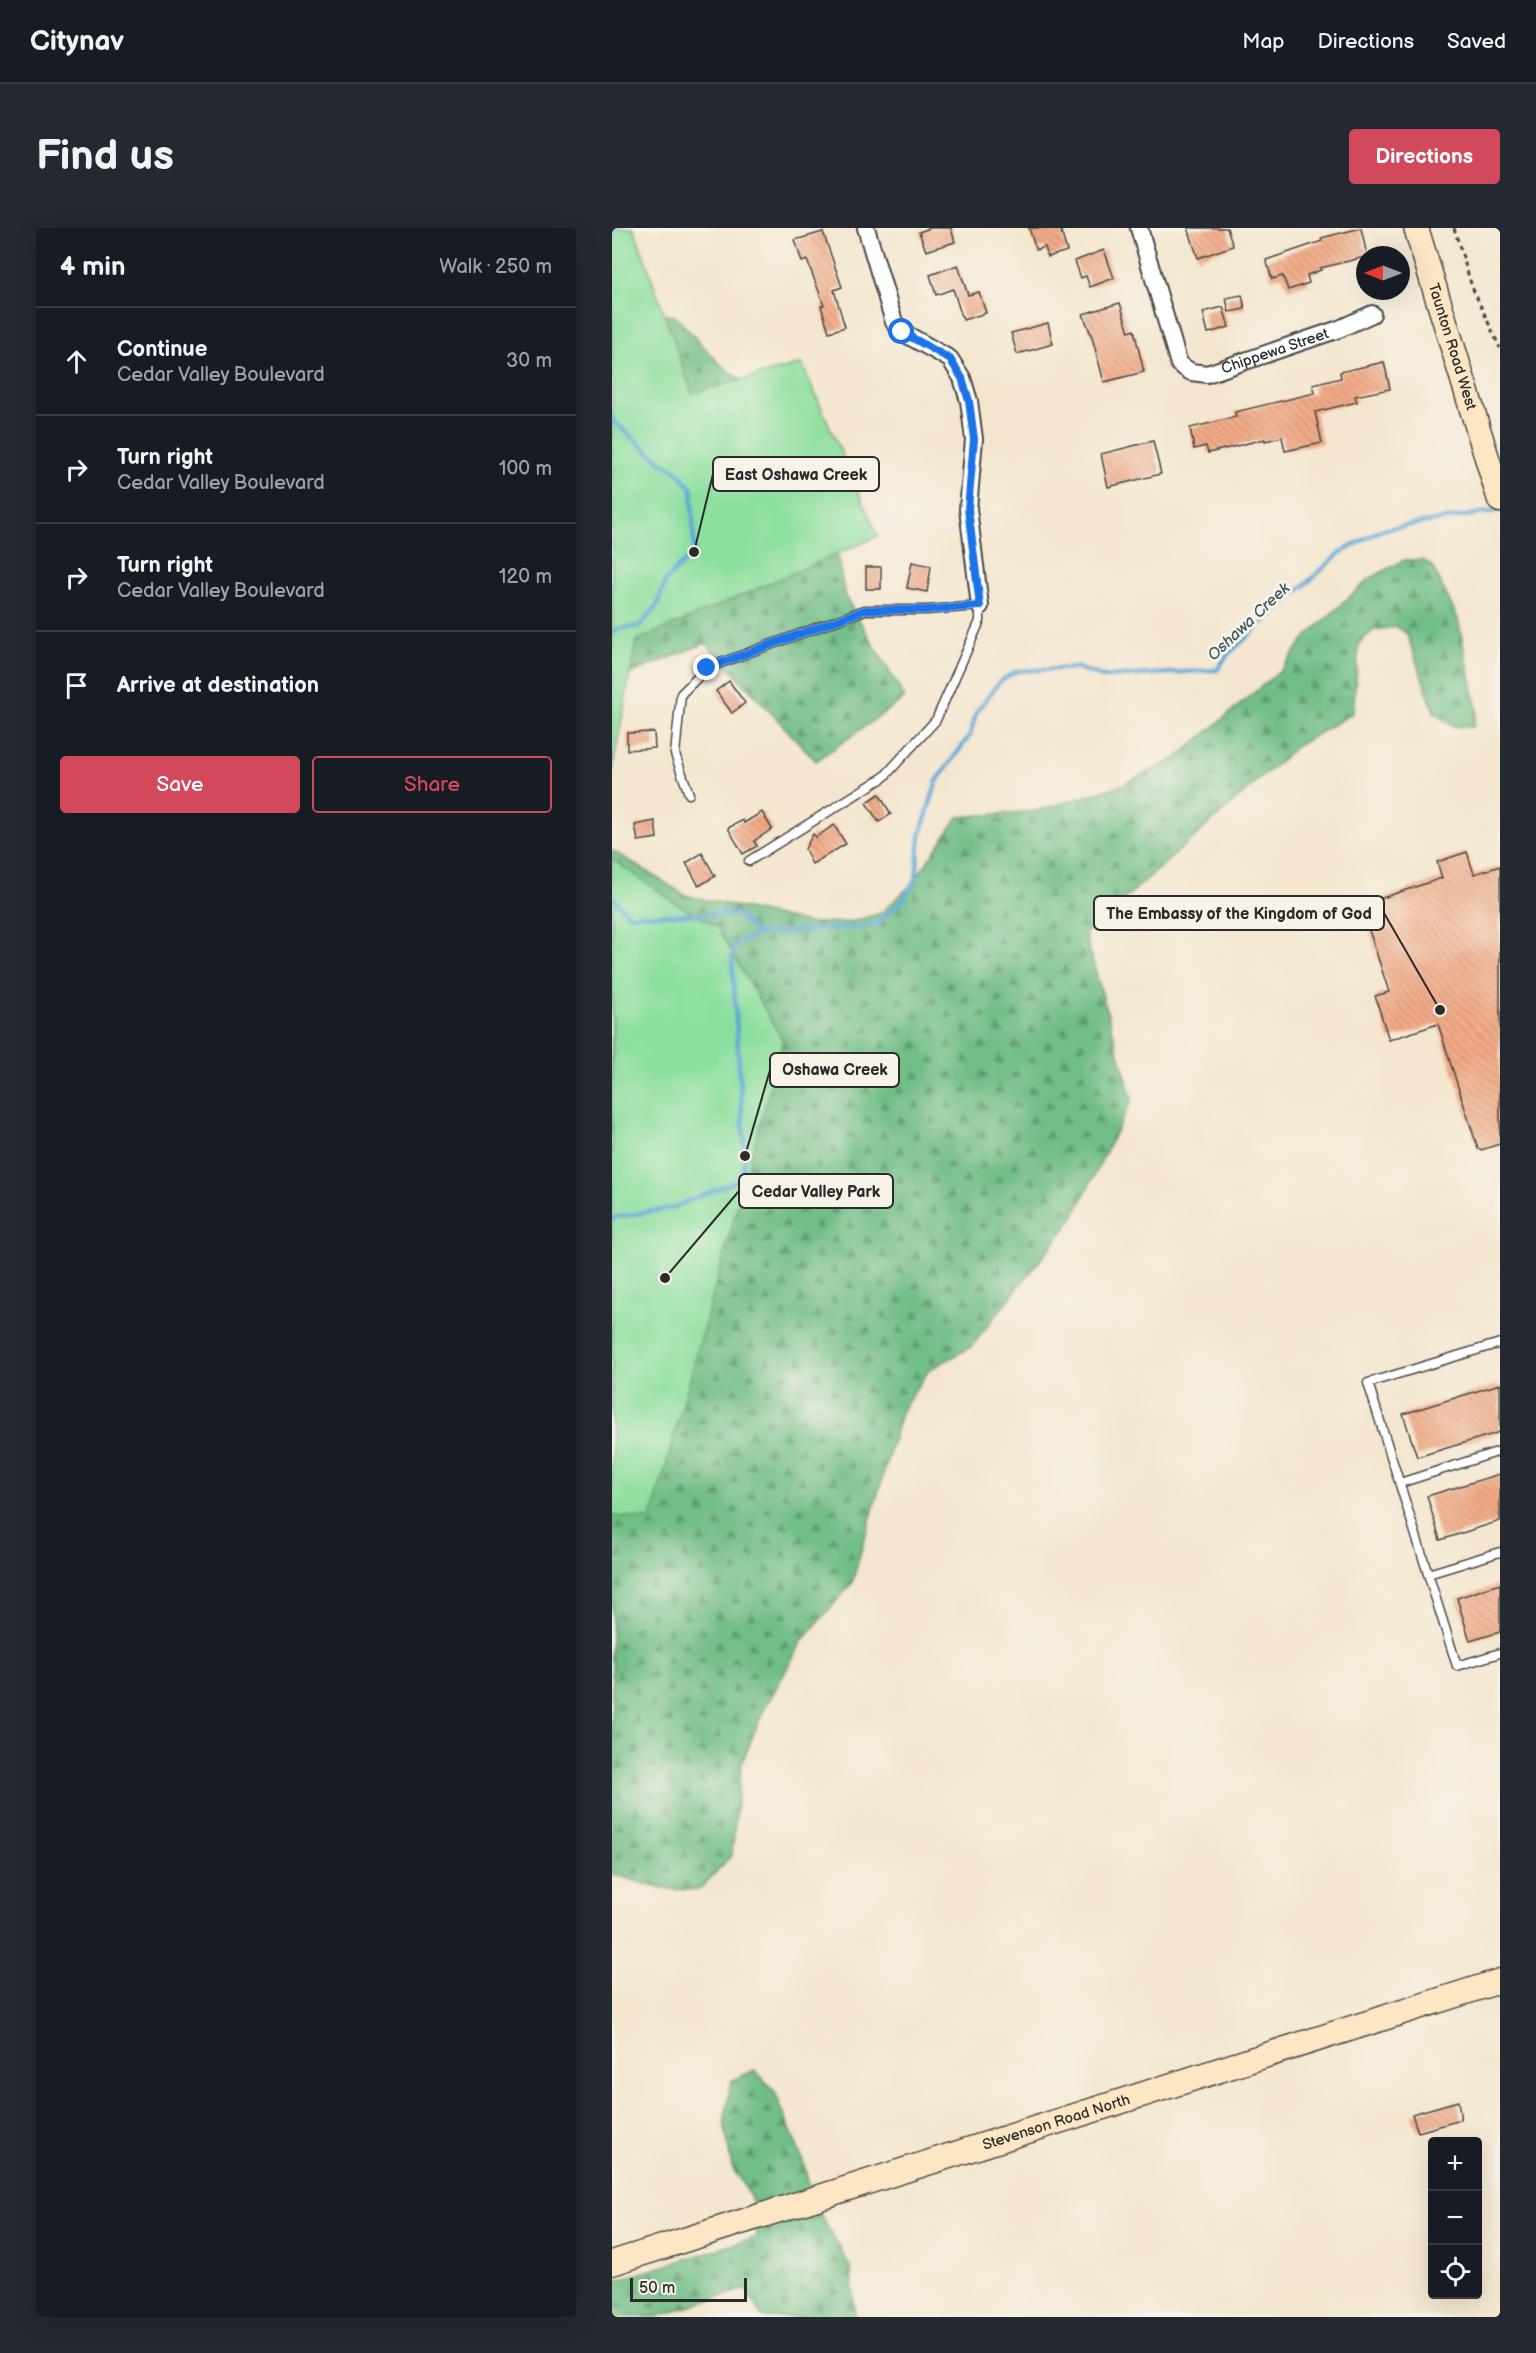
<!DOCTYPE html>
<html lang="en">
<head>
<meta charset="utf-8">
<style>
  body { margin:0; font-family:"Balsamiq Sans",sans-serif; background:#242831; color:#f1f3f6 }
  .controls { position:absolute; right:18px; bottom:18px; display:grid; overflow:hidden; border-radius:6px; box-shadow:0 6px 24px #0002 }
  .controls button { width:54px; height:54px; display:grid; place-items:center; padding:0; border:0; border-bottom:2px solid #363941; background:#171b24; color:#f1f3f6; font:30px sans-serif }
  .compass { position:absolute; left:744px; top:18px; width:54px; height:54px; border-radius:50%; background:#171b24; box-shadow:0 6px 24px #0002; rotate:270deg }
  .scale { position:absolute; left:18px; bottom:15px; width:117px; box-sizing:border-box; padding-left:6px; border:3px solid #2b2b2b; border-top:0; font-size:16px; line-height:21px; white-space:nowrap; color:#2b2b2b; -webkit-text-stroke:4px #f7f3e8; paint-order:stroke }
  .stop { position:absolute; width:18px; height:18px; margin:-14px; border:4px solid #1a73e8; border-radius:50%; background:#fff }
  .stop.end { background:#1a73e8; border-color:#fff; box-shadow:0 2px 6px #0008 }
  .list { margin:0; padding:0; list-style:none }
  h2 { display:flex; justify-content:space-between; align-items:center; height:78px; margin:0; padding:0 24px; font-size:26px }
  h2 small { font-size:20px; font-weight:400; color:#9ea1a6 }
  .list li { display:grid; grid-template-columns:39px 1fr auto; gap:18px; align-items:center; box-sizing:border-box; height:108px; padding:0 24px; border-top:2px solid #363941 }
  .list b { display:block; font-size:22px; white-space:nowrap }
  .list p { margin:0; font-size:20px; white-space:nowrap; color:#9ea1a6 }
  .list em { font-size:20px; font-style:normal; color:#9ea1a6 }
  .actions { display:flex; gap:12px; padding:18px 24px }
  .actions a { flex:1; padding:14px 0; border:2px solid #d1495b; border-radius:6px; text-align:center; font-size:21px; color:#d1495b }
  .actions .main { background:#d1495b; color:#fff }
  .icon { flex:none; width:33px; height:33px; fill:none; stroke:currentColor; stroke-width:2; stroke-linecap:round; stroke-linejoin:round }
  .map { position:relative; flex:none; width:888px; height:2089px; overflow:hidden; border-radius:6px }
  header { display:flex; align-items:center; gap:36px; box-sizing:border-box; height:84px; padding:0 30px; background:#171b24; border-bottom:2px solid #363941 }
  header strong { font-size:28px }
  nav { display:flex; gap:33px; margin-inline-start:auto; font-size:21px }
  .intro { display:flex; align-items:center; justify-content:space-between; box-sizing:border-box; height:144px; padding:0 36px }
  h1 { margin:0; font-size:42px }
  .button { padding:15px 27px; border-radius:6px; background:#d1495b; color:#fff; font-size:21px; font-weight:700 }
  main { display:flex; gap:36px; padding:0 36px }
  aside { flex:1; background:#171b24; border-radius:6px; box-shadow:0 6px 24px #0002 }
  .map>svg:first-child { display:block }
  .forest { fill:url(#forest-firs); stroke:#4e7458; stroke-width:1.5 }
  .park { fill:#8cdf9f; stroke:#5c8565; stroke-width:1.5 }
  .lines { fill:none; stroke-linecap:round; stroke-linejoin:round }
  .stream { stroke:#5ca7d4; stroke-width:4.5 }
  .building { fill:url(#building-back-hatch) }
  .lane-casing { stroke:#494744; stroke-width:11 }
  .street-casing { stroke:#494744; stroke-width:20 }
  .secondary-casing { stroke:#494744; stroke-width:27 }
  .path { stroke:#494744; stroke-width:3; stroke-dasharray:4.5 4.5; stroke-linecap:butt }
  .lane { stroke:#fff; stroke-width:8 }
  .street { stroke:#fff; stroke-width:16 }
  .secondary { stroke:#fce6c4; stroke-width:24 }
  .route { stroke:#1a73e8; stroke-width:8 }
  .labels { text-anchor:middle; stroke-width:6; stroke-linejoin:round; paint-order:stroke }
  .street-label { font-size:15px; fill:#2b2b2b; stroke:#f7f3e8 }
  .water-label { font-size:16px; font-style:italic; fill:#3c5666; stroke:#f7f3e8 }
  .leader { fill:none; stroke:#2b2b2b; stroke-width:2 }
  .callout-dot { fill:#2b2b2b; stroke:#f7f3e8; stroke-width:2 }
  .callout { fill:#f7f3e8; stroke:#2b2b2b; stroke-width:2 }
  .callout-label { font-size:16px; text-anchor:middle; font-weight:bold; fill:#2b2b2b }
</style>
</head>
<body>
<header>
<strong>Citynav</strong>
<nav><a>Map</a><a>Directions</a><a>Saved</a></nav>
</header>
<div class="intro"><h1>Find us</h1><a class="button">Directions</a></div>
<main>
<aside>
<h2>4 min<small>Walk · 250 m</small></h2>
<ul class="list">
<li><svg class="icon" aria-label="ahead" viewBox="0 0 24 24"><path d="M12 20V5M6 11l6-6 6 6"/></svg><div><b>Continue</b><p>Cedar Valley Boulevard</p></div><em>30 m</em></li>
<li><svg class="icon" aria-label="right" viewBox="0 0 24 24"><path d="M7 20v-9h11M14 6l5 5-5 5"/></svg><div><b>Turn right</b><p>Cedar Valley Boulevard</p></div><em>100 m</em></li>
<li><svg class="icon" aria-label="right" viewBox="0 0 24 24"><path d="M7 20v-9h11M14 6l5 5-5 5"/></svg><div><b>Turn right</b><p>Cedar Valley Boulevard</p></div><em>120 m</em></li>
<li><svg class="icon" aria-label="arrive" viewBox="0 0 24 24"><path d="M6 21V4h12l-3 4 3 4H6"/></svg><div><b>Arrive at destination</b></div></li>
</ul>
<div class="actions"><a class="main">Save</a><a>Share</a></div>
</aside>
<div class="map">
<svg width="888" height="2089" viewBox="0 0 888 2089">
  <defs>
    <pattern id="forest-firs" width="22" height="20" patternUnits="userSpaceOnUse" patternTransform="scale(1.5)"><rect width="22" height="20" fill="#71be86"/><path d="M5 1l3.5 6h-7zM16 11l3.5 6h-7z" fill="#5d9b6e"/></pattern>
    <pattern id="building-back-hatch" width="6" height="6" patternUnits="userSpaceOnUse" patternTransform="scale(1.5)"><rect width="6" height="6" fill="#f1ab87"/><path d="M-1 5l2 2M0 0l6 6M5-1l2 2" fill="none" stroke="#cf9375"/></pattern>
  </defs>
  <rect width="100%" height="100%" fill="#f7f3e8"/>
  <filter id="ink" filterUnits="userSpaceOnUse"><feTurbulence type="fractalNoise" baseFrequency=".0167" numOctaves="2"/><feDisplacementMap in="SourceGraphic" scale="12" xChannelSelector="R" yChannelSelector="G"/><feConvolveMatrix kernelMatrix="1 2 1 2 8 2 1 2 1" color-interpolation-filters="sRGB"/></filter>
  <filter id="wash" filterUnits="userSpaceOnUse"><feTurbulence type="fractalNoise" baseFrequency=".008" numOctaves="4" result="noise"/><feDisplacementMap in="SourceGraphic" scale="24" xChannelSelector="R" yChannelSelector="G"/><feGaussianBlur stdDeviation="1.35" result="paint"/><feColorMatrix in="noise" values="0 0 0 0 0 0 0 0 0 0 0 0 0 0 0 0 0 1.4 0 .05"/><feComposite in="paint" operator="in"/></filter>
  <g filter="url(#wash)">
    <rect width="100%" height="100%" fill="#f4e6cf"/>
    <!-- forest -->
    <g class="forest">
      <polygon points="0,81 63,88 107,135 157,174 206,230 233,368 293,470 204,533 94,415 0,453"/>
      <polygon points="792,332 811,332 821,339 846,391 865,481 861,499 840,498 822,484 795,406 785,399 762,402 747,415 741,485 685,518 473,706 520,871 460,992 359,1119 317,1142 290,1182 240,1355 190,1413 150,1486 129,1537 120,1627 87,1662 50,1661 0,1646 0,622 73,667 197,695 238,694 269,685 300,656 346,589 424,583 508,558 563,531 669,442 694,409 757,351"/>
      <polygon points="143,1842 163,1864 191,1933 200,1971 239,2040 243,2089 150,2089 134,2061 44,2089 0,2089 0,2054 145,2009 139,1969 120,1939 112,1896 119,1853"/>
    </g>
    <!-- park -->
    <g class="park">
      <polygon points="0,0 22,0 80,165 190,136 266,308 24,413 0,545"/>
      <polygon points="0,631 62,674 105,699 171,813 39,1291 0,1288"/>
    </g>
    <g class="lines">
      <!-- stream -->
      <g class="stream">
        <polyline points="0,7 2,0"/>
        <polyline points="0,188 2,194 49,234 65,243 80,261 82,324 54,352 45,378 28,398 5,401 0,406"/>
        <polyline points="0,669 17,687 126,686 145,706"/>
        <polyline points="0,990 60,980 129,951 133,928 120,730 123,717 145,706 254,698 267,694 291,672 304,650 308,608 325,553 358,507 364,485 388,453 405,443 465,440 492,449 605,442 616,426 728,325 769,302 888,282"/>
      </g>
    </g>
    <g id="blocks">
      <!-- building -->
      <g class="building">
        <polygon points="318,0 339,0 343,14 314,23 307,4"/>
        <polygon points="417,0 448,0 455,23 436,29 433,19 424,22"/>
        <polygon points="576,0 615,0 621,18 586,30"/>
        <polygon points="749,0 755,27 753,29 708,40 709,42 695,47 697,55 676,62 671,48 660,51 654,32 710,13 709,10"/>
        <polygon points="211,4 230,59 222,62 233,99 217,104 209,78 212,77 195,32 190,34 183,12"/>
        <polygon points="492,22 502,50 478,59 474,48 469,50 463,33"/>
        <polygon points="346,37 356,67 367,64 374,85 351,92 341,61 324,67 318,47"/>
        <polygon points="630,67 633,81 617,84 614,70"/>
        <polygon points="508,75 517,104 522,102 532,144 492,154 480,109 471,86"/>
        <polygon points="611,79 617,99 596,105 591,84"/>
        <polygon points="436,95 441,116 405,126 399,105"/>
        <polygon points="772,134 778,161 743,168 745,174 703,184 710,215 673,223 670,209 653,213 653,211 596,225 594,218 582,221 578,200 624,189 623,184 703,165 701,157 729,150 728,144"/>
        <polygon points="541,213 549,246 496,259 489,226"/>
        <polygon points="300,334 319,338 315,364 295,360"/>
        <rect x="254" y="339" width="15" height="22"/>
        <polygon points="117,453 133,475 120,485 104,463"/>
        <polygon points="42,504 43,520 15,522 15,505"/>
        <polygon points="267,566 279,586 267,594 254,575"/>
        <polygon points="150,584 160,601 142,613 145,618 131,626 116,600 131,592 132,595"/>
        <polygon points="43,593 45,610 26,613 23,597"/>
        <polygon points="222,597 234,616 200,636 193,621 201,606 204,609"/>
        <polygon points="855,624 862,646 888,638 888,916 869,922 866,921 826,796 777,812 763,768 777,764 749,677 830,650 825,634"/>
        <polygon points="90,625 103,648 87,658 74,635"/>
        <polygon points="888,1156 888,1204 805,1229 791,1186"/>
        <polygon points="888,1246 888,1293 828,1312 815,1268"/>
        <polygon points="888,1356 888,1404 858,1413 845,1370"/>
        <polygon points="846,1873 849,1892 806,1904 800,1886"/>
      </g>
    </g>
  </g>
  <g filter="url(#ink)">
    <use href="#blocks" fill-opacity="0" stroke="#494744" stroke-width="1.5"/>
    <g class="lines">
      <defs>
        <g id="lane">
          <polyline points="77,566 63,526 69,466 95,440 253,382 314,382 368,378 368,393 324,492 272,549 137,633"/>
          <polyline points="888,1115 756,1155 845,1438 888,1425"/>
          <polyline points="788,1255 888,1223"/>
          <polyline points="816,1346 888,1324"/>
        </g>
        <g id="street">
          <polyline points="254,0 282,94 290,104 338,131 350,150 357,173 362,211 356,281 368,378"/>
          <path id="s1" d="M 527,0 L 567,136 L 579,144 L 595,146 L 727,101 L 760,86"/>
        </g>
        <g id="secondary">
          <path id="s2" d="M 804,0 L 888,272"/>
          <path id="s3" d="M 0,2035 L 888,1753"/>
        </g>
      </defs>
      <!-- lane casing -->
      <use href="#lane" class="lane-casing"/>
      <!-- street casing -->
      <use href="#street" class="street-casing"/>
      <!-- secondary casing -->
      <use href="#secondary" class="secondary-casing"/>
      <!-- path -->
      <polyline class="path" points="842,0 860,59 888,120"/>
      <!-- lane -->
      <use href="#lane" class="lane"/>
      <!-- street -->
      <use href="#street" class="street"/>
      <!-- secondary -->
      <use href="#secondary" class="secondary"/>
    </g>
  </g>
  <g class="lines" filter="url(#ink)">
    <!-- route -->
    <polyline class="route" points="95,440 253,382 314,382 368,378 356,281 362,211 357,173 350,150 338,131 290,104"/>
  </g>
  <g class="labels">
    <!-- street labels -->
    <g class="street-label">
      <text dy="5" stroke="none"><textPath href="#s2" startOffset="124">Taunton Road West</textPath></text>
      <text dy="5" stroke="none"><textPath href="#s1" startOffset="244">Chippewa Street</textPath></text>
      <text dy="5" stroke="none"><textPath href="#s3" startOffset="466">Stevenson Road North</textPath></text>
    </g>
    <!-- water labels -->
    <g class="water-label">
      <text transform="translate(636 393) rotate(-43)" y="6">Oshawa Creek</text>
    </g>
  </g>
  <!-- callouts -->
  <path class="leader" d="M82 324L101 246M828 782L772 685M133 928L158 842M53 1050L127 963"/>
  <g class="callout-dot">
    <circle cx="82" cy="324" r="6"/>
    <circle cx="828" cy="782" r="6"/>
    <circle cx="133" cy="928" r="6"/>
    <circle cx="53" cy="1050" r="6"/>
  </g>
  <g class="callout">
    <rect x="101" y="229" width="166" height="34" rx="6"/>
    <rect x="482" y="668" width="290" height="34" rx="6"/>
    <rect x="158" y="825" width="129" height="34" rx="6"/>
    <rect x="127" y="946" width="154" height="34" rx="6"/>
  </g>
  <g class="callout-label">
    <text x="184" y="252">East Oshawa Creek</text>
    <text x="627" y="691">The Embassy of the Kingdom of God</text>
    <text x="223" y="847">Oshawa Creek</text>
    <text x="204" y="969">Cedar Valley Park</text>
  </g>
</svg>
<div class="controls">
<button>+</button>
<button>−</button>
<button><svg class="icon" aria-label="locate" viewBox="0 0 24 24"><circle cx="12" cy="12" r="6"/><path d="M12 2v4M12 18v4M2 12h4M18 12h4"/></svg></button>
</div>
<svg class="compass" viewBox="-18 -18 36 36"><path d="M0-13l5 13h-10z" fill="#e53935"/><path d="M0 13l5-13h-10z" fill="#9ea1a6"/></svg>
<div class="scale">50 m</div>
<div class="stop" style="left:290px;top:104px"></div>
<div class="stop end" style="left:95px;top:440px"></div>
</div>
</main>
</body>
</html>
